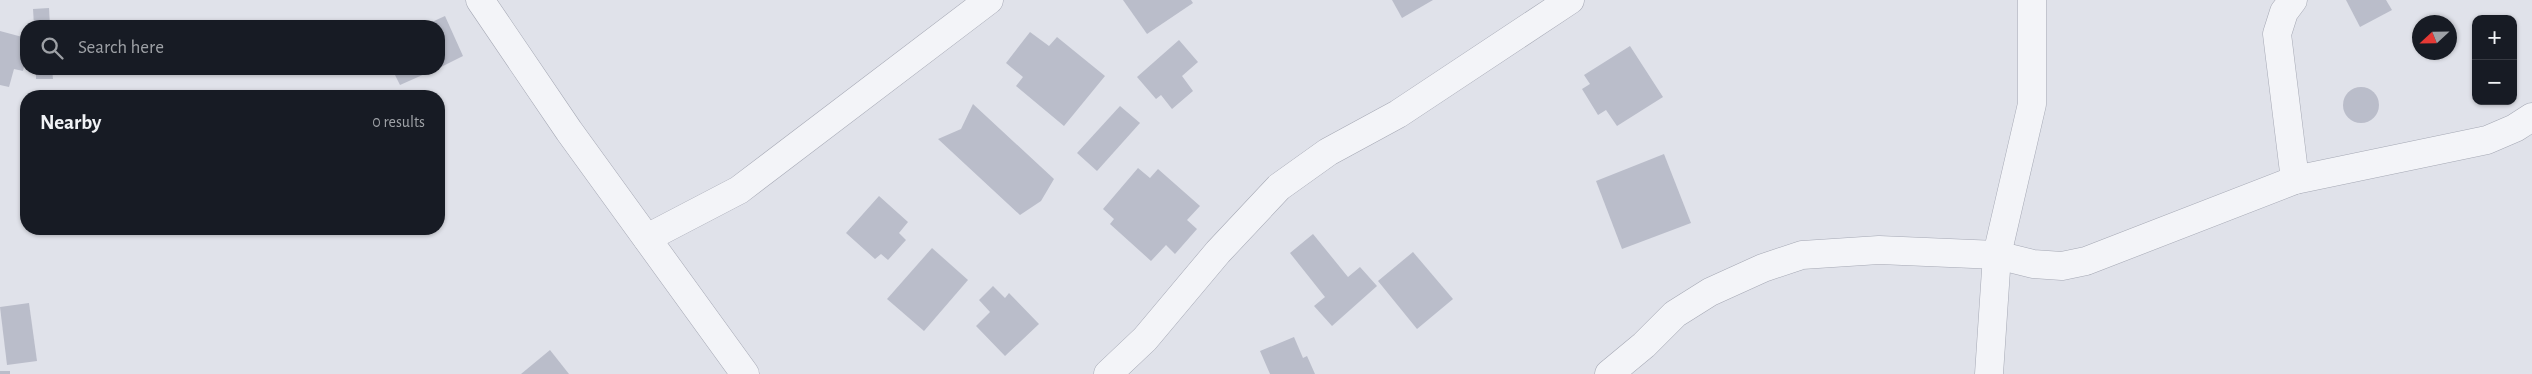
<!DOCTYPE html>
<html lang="en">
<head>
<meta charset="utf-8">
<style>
  body { margin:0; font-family:"Alegreya Sans",sans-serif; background:#242831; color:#f1f3f6 }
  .controls { position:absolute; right:15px; top:15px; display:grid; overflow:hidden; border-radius:10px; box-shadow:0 1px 4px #0004 }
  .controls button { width:45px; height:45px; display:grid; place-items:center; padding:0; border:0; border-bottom:1px solid #363941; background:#171b24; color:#f1f3f6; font:25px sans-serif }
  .compass { position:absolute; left:2412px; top:15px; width:45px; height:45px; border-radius:50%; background:#171b24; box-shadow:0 1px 4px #0004; rotate:248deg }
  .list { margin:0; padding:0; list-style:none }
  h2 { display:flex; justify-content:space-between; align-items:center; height:65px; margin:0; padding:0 20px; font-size:21px }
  h2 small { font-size:16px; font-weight:400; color:#9ea1a6 }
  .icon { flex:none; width:28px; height:28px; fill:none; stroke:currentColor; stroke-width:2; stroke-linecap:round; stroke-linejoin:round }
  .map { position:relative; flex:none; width:2532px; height:374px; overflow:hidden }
  .search { position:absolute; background:#171b24; box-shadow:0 1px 4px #0004; left:20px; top:20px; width:425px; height:55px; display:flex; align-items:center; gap:12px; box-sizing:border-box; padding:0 18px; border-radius:20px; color:#9ea1a6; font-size:19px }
  .panel { position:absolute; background:#171b24; box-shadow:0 1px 4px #0004; left:20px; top:90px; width:425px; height:145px; border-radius:20px }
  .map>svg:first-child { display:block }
  .building { fill:#babdca }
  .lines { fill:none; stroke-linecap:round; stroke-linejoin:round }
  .street-casing { stroke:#a5a8b4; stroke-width:29 }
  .street { stroke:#f3f4f8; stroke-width:28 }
</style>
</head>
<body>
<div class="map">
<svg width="2532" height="374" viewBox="0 0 2532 374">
  <rect width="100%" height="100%" fill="#e0e2ea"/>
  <!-- building -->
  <g class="building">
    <polygon points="1123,0 1191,0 1193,3 1147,34"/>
    <polygon points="1392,0 1433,0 1402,18"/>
    <polygon points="2346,0 2386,0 2392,10 2360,27"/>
    <polygon points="49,8 50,26 34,26 33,9"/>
    <polygon points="445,16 463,56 439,68 439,26 423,26"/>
    <polygon points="0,31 26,38 26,58 23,71 14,69 9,87 0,85"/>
    <polygon points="1030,32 1049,46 1057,37 1105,76 1064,126 1016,86 1023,77 1006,63"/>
    <polygon points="1179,40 1198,62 1182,76 1193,91 1172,109 1161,95 1156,99 1137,77"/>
    <polygon points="1630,46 1663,97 1617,126 1606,110 1598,115 1582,89 1590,84 1584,75"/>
    <polygon points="36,69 52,69 53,79 36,79"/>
    <polygon points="392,69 436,69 400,85"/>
    <circle cx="2361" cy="105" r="18"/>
    <polygon points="973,104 1054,179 1041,201 1020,215 938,139 961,129"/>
    <polygon points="1120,106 1140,123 1097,171 1077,153"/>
    <polygon points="1664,154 1691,223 1622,249 1596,181"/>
    <polygon points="1138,168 1150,178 1158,169 1200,206 1187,220 1197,229 1175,254 1166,245 1151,261 1110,224 1114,219 1103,209"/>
    <polygon points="879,196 908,222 899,233 906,240 888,260 881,254 875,259 846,233"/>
    <polygon points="1313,234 1348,277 1360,267 1377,286 1332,326 1314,306 1325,297 1290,253"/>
    <polygon points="932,248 968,280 924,331 887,299"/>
    <polygon points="1413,252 1453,299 1417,329 1378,281"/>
    <polygon points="993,286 1005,298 1009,293 1039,324 1005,356 976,326 990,312 979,300"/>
    <polygon points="29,303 37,361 7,365 0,307"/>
    <polygon points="1294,337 1303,358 1307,356 1315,374 1270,374 1260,351"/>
    <polygon points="550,350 569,374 521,374"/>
    <rect x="0" y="371" width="10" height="3"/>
  </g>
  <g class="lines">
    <defs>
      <g id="street">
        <polyline points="480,0 569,131 745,374"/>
        <polyline points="2293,0 2284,12 2277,34 2295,180"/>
        <polyline points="647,238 739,190 989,0"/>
        <polyline points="1108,374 1145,339 1218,252 1279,187 1328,152 1398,114 1570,0"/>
        <polyline points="1609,374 1644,345 1675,314 1710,292 1763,268 1802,255 1879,250 1997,255 2033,264 2062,266 2086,261 2295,180 2487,140 2515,128 2532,117"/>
        <polyline points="1989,374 1997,255 2032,104 2032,0"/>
      </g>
    </defs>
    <!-- street casing -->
    <use href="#street" class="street-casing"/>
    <!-- street -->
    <use href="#street" class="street"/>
  </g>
</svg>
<div class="controls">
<button>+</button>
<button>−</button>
</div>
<svg class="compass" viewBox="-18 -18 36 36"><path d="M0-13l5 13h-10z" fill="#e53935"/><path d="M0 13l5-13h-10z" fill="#9ea1a6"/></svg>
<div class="search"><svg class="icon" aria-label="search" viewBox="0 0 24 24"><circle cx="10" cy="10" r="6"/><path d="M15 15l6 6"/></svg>Search here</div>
<section class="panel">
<h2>Nearby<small>0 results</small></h2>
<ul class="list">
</ul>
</section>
</div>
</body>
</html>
